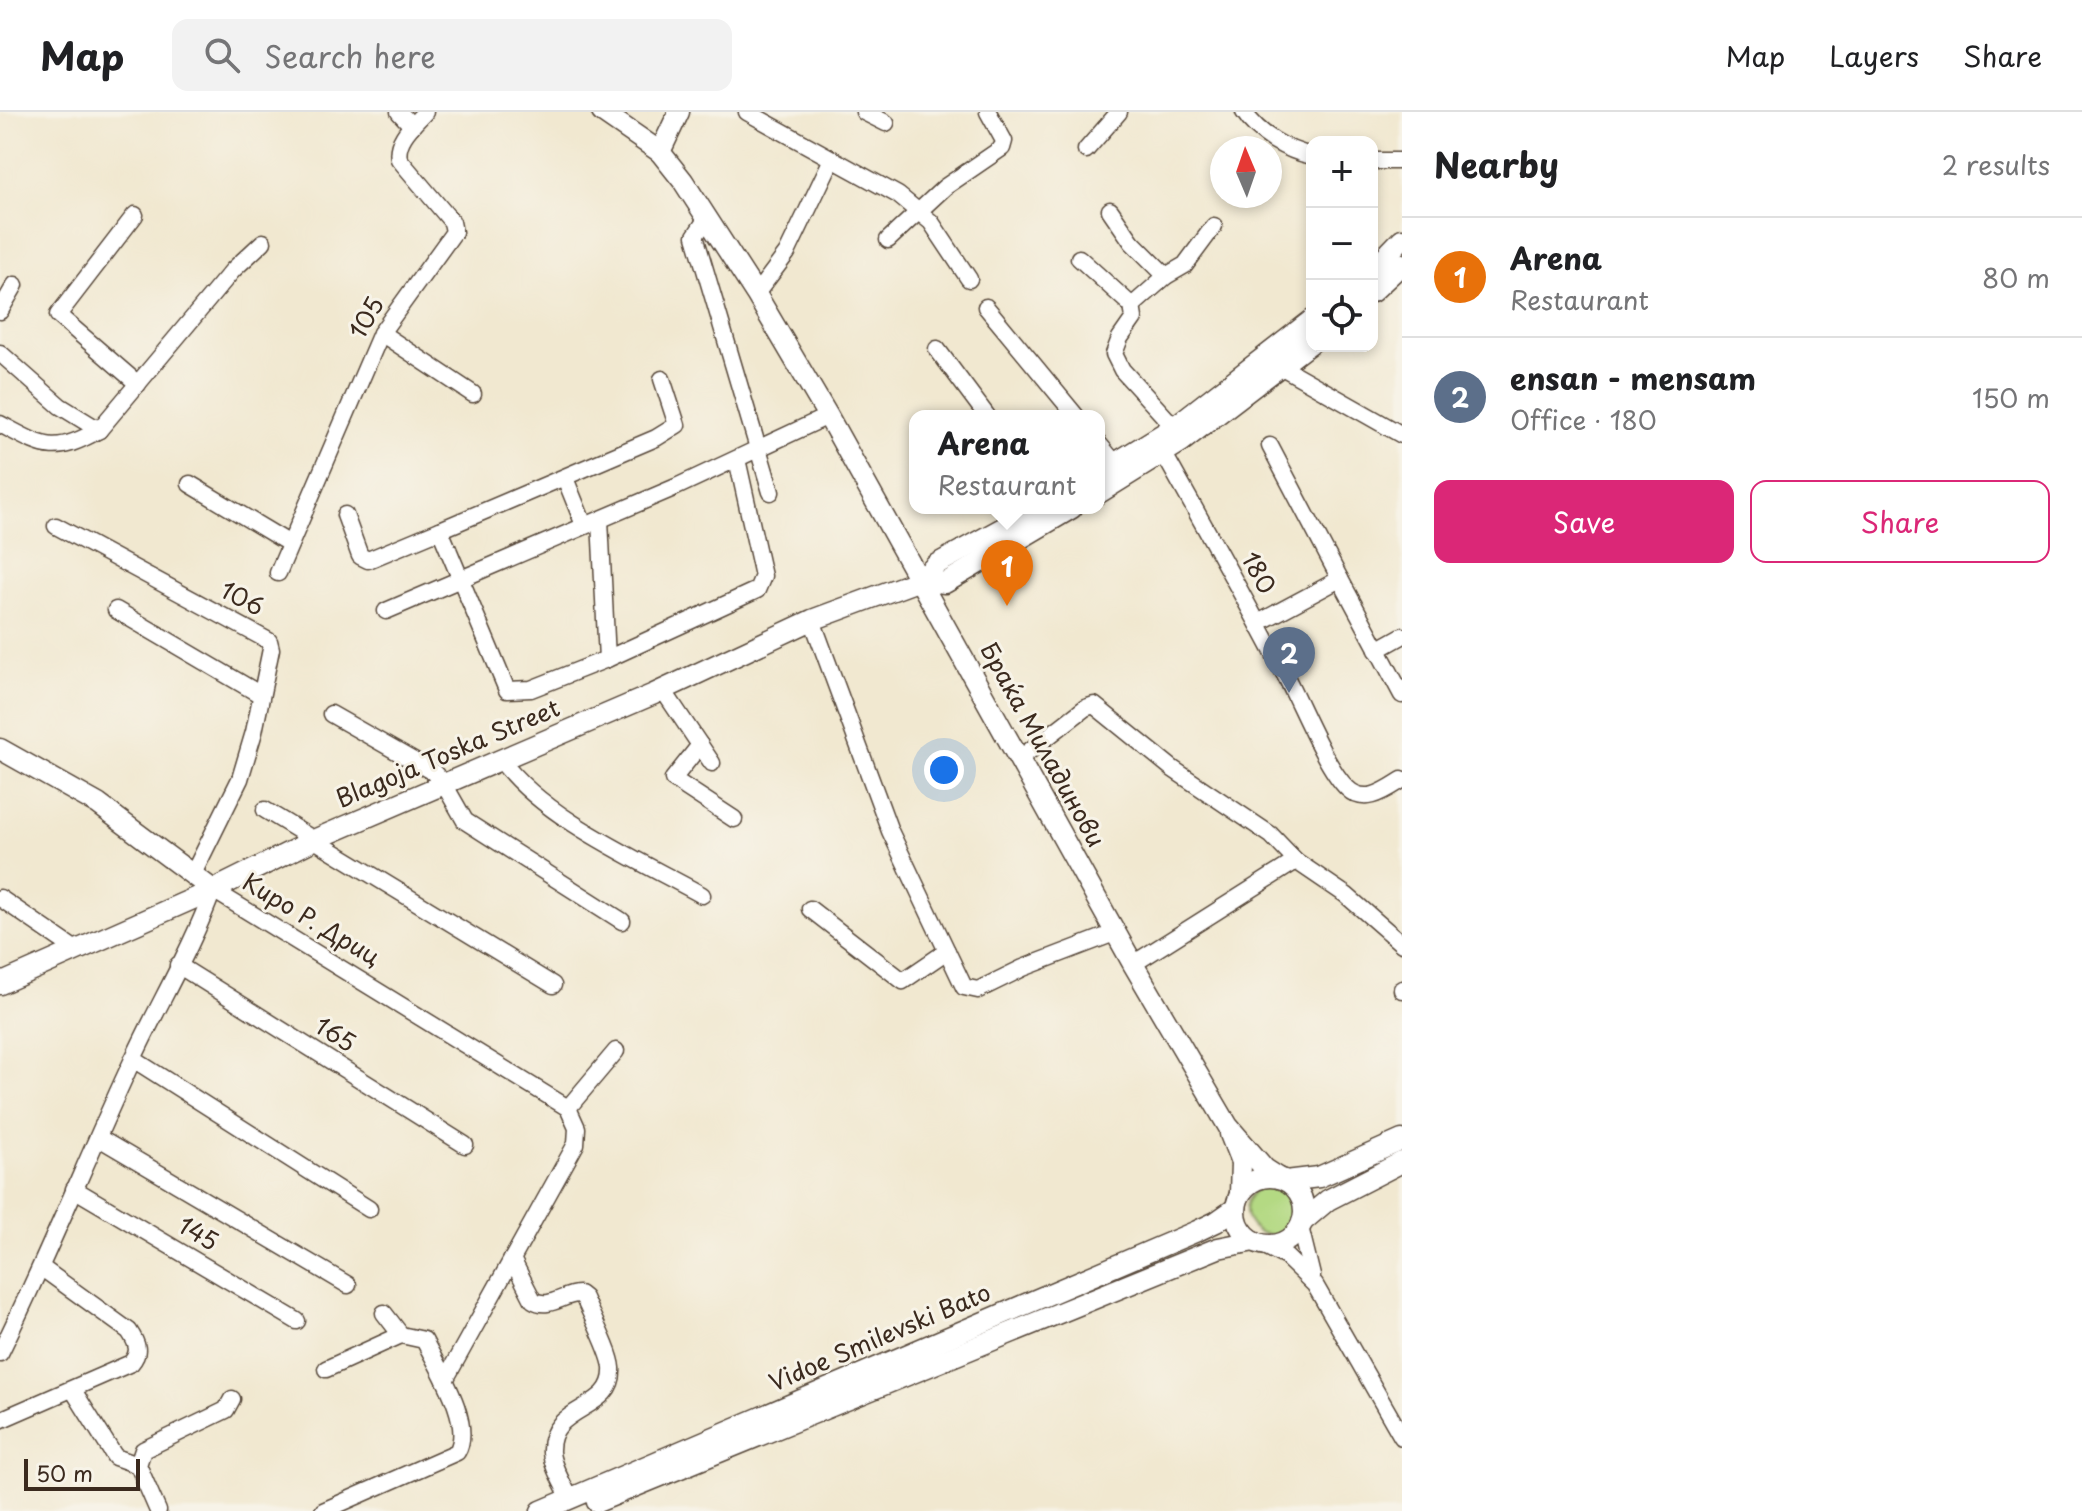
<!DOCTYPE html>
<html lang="en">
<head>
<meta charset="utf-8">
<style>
  body { margin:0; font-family:"Playpen Sans",sans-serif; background:#f2f2f2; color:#202124 }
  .controls { position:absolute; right:24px; top:24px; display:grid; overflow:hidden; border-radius:16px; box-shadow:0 4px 12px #0003 }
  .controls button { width:72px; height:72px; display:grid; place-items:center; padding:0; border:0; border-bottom:2px solid #e0e0e0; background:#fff; color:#202124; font:40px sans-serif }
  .compass { position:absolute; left:1210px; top:24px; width:72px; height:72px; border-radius:50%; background:#fff; box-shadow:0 4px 12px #0003; rotate:358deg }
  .scale { position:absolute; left:24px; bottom:20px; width:116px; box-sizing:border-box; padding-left:8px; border:4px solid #3b2a1e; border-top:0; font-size:22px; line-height:28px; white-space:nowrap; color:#3b2a1e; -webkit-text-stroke:6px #f7f3e8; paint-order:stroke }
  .you { position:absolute; left:944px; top:658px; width:28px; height:28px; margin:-20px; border:6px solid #fff; border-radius:50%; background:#1a73e8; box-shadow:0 0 0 12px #1a73e833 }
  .badge { display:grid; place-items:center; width:52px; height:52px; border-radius:50%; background:#db2777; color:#fff; font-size:26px; font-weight:700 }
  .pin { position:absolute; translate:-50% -66px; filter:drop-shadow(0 2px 4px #0008) }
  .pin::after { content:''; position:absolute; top:42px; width:28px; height:24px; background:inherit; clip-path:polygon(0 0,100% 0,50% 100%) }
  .popup { position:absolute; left:909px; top:298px; width:196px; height:104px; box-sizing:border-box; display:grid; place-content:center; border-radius:16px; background:#fff; filter:drop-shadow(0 2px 6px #0005); font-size:26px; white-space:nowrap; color:#757577 }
  .popup b { font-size:30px; color:#202124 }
  .popup::after { content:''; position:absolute; left:50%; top:100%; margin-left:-16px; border:16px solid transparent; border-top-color:#fff }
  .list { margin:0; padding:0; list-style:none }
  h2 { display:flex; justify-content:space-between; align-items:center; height:104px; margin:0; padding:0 32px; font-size:34px }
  h2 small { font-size:26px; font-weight:400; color:#757577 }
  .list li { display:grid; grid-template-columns:52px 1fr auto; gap:24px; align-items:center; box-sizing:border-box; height:120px; padding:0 32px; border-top:2px solid #e0e0e0 }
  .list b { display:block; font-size:30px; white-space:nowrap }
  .list p { margin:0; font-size:26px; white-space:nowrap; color:#757577 }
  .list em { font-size:26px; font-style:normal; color:#757577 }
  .actions { display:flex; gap:16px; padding:24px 32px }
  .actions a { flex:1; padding:18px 0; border:2px solid #db2777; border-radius:16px; text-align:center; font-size:28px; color:#db2777 }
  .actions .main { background:#db2777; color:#fff }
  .icon { flex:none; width:44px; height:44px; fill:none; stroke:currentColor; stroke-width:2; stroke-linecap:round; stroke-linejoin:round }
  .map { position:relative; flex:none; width:1402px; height:1399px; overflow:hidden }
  header { display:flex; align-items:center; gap:48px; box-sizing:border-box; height:112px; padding:0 40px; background:#fff; border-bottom:2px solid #e0e0e0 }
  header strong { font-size:38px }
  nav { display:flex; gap:44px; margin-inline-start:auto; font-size:28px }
  .search { width:560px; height:72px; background:#f2f2f2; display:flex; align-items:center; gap:20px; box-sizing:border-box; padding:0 28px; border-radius:16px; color:#757577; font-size:30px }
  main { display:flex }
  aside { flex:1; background:#fff }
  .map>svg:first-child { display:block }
  .green { fill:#b4d983; stroke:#788250; stroke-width:2 }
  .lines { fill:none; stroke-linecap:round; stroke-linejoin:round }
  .minor-casing { stroke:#564639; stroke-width:19 }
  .tertiary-casing { stroke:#564639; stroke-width:23 }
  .minor { stroke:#fff; stroke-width:16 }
  .tertiary { stroke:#fff; stroke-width:20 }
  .labels { text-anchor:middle; stroke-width:6; stroke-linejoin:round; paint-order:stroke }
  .street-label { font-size:24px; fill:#3b2a1e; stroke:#f7f3e8 }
</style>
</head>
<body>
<header>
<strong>Map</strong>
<div class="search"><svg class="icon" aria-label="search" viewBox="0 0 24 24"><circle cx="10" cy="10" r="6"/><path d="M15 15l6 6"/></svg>Search here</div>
<nav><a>Map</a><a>Layers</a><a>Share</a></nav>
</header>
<main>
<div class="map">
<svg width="1402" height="1399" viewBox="0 0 1402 1399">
  <rect width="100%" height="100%" fill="#f7f3e8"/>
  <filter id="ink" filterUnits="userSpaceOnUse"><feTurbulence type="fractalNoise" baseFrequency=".0125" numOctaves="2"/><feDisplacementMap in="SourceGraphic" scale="16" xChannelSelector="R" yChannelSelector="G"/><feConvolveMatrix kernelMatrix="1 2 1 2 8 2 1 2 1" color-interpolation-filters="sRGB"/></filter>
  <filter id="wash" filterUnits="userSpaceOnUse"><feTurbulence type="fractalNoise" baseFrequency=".006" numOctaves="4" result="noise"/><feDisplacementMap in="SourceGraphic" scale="32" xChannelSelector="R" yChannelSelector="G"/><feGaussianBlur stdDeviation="1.8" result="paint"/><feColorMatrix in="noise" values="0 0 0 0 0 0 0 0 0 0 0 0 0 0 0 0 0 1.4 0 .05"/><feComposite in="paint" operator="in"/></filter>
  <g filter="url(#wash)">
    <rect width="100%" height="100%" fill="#f1e8d0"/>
    <!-- green -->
    <circle class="green" cx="1271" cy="1098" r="25"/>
  </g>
  <g filter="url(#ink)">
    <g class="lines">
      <defs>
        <g id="minor">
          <polyline points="399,0 412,14"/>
          <polyline points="747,0 898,83 931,110 969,167"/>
          <polyline points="864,0 886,11"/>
          <path d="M 1244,0 C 1259,23 1286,38 1312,44"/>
          <polyline points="1086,38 1119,0"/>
          <polyline points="1372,49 1402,49"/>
          <polyline points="1110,98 1132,130 1166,164"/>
          <polyline points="135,103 58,203 138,272"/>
          <polyline points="707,106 695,124 771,380"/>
          <polyline points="888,128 945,75 1002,36 1004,29 988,0"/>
          <polyline points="1079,146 1132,194 1134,206 1120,226 1114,242 1122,258 1174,315"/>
          <polyline points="756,182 787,141 832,47"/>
          <polyline points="1132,194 1166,164 1185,153 1214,114"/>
          <polyline points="986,195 1076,304"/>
          <polyline points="0,199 15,173"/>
          <polyline points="381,221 473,282"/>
          <polyline points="937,237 987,304"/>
          <polyline points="0,241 60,294 99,318"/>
          <polyline points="1282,255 1402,323"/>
          <path d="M 0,312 C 44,335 53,344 99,318 L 233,158 L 263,130"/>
          <polyline points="1099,332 1115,351"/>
          <path d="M 1164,342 C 1205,415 1246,488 1285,563 C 1300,591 1326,656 1347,676 C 1365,694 1386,678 1402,668"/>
          <polyline points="565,366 584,413"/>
          <polyline points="190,372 290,432"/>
          <polyline points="345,403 360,444 368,448 440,418"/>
          <polyline points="600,408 607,547 757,478 763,464 737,347"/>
          <polyline points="56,414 269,529 271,537 254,620 240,667 192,764"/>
          <path d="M 278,461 L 381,221 L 454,120 L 452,110 L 399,47 C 395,28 413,13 425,0"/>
          <polyline points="1340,467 1402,583"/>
          <polyline points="116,498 261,583"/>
          <polyline points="386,499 676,375 828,304"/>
          <polyline points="812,508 890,719 964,875 978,878 1023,856 1117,820"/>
          <polyline points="1258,511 1340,467 1270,334"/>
          <polyline points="1377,538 1402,524"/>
          <polyline points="607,547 531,577 507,578 440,418 656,326 677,313 662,267"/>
          <polyline points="663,578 712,651"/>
          <polyline points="331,602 433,660 444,672 465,709 622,809"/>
          <polyline points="700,633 673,667 734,707"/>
          <polyline points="1019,647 1085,596 1094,593 1173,657 1271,723 1296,749"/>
          <path d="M 501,648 C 543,706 639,748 702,783"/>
          <polyline points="265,698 553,873"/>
          <polyline points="0,786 76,838"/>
          <polyline points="810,797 903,869 947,839"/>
          <polyline points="1133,852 1296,749 1346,783 1402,832"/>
          <polyline points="178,853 465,1033"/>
          <polyline points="1402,877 1402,878"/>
          <polyline points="133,947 369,1097"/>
          <polyline points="568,996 616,939"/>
          <polyline points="99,1026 348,1173"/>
          <polyline points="74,1077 297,1209"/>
          <polyline points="1300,1115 1312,1164"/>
          <polyline points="1261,1132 1286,1145 1315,1173 1402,1325"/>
          <path d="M 512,1147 L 533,1188 C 549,1198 563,1182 579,1182 L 584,1186 C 591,1203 611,1240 612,1256 C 615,1301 549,1291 551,1340 C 552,1355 564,1373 570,1387"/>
          <path d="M 0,1241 C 48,1144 88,1043 134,945 C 160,889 192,836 213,778 L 568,996 L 577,1016 L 576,1032 L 445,1268"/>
          <polyline points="326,1257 401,1223"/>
          <polyline points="73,1278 115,1345 138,1353"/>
          <path d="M 0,1308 L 131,1251 C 141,1240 137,1231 129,1219 L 42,1156"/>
          <polyline points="158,1399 138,1353 143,1338 226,1298 232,1287"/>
          <path d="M 323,1399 L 457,1340 C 474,1311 438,1256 424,1228 L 401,1223 L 384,1201"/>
        </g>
        <g id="tertiary">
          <polyline points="602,0 660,40 683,69 756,182 828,304 1133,852 1228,1014 1265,1057 1279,1066"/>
          <polyline points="660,40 679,0"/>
          <polyline points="1372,158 1402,127"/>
          <polyline points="1372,180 1402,152"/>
          <polyline points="1099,361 1174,315 1312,208"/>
          <polyline points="1099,381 1181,330 1312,230"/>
          <polyline points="920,468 945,471 1072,396"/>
          <polyline points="0,637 98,692 213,778"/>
          <polyline points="0,872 213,778 316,727 654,582 812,508 920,468 937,452 1039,396"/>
          <polyline points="1230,1022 1241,1050 1240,1081"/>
          <circle cx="1270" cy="1099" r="34"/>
          <polyline points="1286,1069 1319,1065 1402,1028"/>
          <polyline points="1302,1110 1328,1088 1402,1050"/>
          <polyline points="597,1390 1218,1136 1254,1129"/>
          <polyline points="541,1399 1197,1119 1216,1110 1236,1096"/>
        </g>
      </defs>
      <!-- minor casing -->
      <use href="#minor" class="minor-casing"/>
      <!-- tertiary casing -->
      <use href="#tertiary" class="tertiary-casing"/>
      <!-- minor -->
      <use href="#minor" class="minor"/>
      <!-- tertiary -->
      <use href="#tertiary" class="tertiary"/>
    </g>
  </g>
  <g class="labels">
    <!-- street labels -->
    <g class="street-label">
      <text transform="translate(367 206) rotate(-60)" y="8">105</text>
      <text transform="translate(1258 461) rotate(61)" y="8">180</text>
      <text transform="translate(242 487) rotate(28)" y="8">106</text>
      <text transform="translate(1042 633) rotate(61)" y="8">Браќа Миладинови</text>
      <text transform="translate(448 642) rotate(-23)" y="8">Blagoja Toska Street</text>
      <text transform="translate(311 808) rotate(31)" y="8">Киро Р. Дриц</text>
      <text transform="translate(335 923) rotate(32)" y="8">165</text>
      <text transform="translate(198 1122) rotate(31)" y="8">145</text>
      <text transform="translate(880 1226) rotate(-23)" y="8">Vidoe Smilevski Bato</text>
    </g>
  </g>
</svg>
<div class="controls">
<button>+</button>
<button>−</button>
<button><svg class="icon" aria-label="locate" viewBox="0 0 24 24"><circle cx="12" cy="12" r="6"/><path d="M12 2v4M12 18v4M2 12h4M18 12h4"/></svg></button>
</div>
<svg class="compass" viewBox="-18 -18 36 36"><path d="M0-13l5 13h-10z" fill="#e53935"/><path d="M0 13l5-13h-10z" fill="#757577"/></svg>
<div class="scale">50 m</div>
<div class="you"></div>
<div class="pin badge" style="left:1007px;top:494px;background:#e8710a">1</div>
<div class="popup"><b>Arena</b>Restaurant</div>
<div class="pin badge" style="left:1289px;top:581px;background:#5c6f8a">2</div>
</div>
<aside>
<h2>Nearby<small>2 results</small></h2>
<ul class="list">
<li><span class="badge" style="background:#e8710a">1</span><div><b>Arena</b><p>Restaurant</p></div><em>80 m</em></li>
<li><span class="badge" style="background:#5c6f8a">2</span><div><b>ensan - mensam</b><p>Office · 180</p></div><em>150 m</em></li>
</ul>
<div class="actions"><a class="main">Save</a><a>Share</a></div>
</aside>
</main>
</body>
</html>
